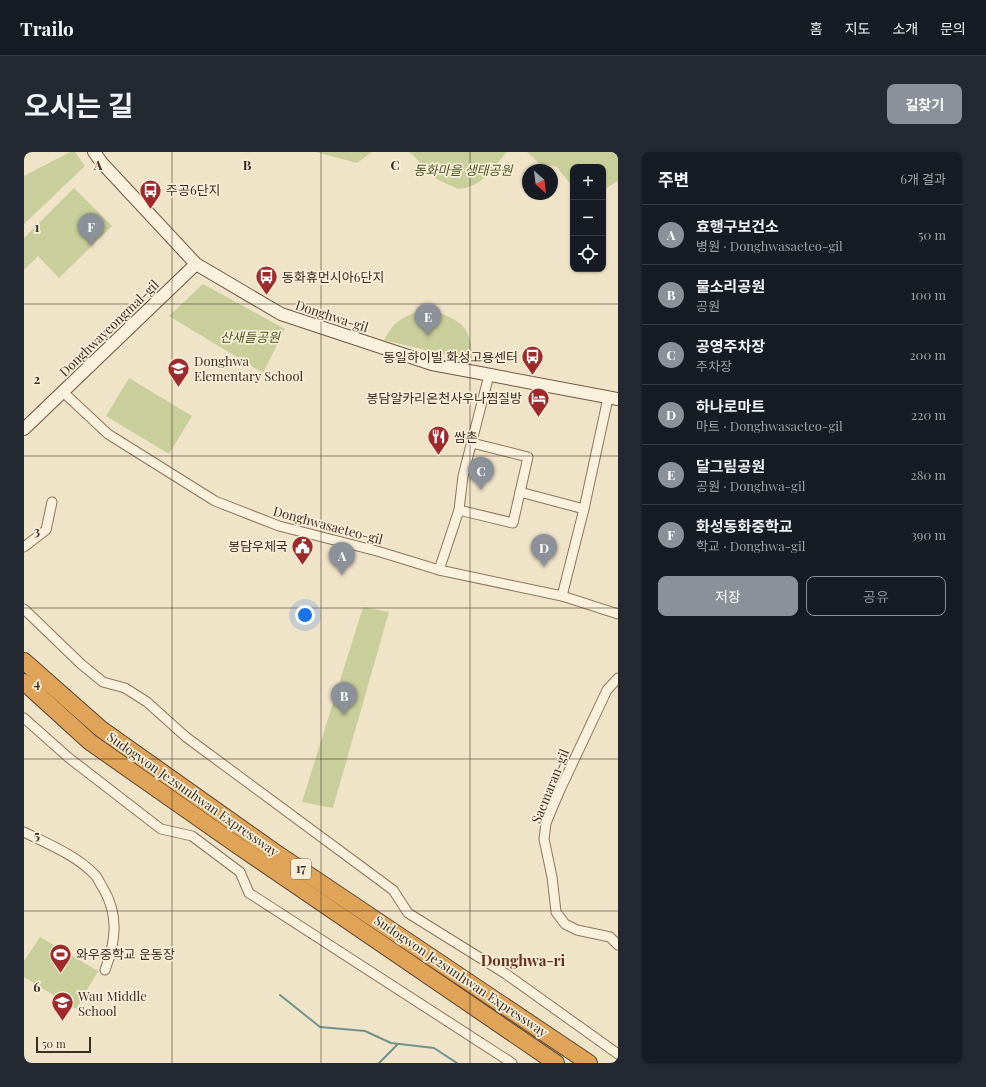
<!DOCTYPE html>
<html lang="ko">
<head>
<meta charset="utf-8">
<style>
  body { margin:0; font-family:"Playfair Display","Noto Sans KR",serif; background:#242831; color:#f1f3f6 }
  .controls { position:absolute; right:12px; top:12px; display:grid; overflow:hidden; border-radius:8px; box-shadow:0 1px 3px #0004 }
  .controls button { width:36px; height:36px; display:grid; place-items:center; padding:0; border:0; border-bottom:1px solid #363941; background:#171b24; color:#f1f3f6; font:20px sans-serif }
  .compass { position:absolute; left:498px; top:12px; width:36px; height:36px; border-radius:50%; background:#171b24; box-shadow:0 1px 3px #0004; rotate:152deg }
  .scale { position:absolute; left:12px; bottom:10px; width:55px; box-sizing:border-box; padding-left:4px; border:2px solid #3d2e20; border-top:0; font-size:11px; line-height:14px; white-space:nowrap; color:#3d2e20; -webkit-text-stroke:3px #f7eed8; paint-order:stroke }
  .you { position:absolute; left:281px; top:463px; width:14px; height:14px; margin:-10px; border:3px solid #fff; border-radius:50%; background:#1a73e8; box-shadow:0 0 0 6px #1a73e833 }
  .badge { display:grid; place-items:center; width:26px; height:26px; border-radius:50%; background:#8c9099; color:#fff; font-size:13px; font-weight:700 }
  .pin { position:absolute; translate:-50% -33px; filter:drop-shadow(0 1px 2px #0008) }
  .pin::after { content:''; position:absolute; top:21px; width:14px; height:12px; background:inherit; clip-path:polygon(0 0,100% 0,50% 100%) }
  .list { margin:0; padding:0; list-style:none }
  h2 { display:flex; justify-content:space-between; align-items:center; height:52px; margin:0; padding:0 16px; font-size:17px }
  h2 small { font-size:13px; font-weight:400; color:#9ea1a6 }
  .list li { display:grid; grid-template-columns:26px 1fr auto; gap:12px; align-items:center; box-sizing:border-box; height:60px; padding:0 16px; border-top:1px solid #363941 }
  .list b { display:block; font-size:15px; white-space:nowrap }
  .list p { margin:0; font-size:13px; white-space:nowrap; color:#9ea1a6 }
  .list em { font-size:13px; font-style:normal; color:#9ea1a6 }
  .actions { display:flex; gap:8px; padding:12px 16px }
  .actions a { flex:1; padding:9px 0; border:1px solid #8c9099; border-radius:8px; text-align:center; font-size:14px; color:#8c9099 }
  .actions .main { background:#8c9099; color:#fff }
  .icon { flex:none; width:22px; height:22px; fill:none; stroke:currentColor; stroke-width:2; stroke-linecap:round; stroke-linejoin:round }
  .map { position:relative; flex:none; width:594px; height:911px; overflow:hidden; border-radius:8px }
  header { display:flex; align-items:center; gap:24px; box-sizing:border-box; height:56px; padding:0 20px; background:#171b24; border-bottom:1px solid #363941 }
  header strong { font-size:19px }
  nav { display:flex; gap:22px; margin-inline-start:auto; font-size:14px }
  .intro { display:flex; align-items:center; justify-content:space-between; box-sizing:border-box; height:96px; padding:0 24px }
  h1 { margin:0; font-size:28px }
  .button { padding:10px 18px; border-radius:8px; background:#8c9099; color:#fff; font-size:14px; font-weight:700 }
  main { display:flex; gap:24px; padding:0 24px }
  aside { flex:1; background:#171b24; border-radius:8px; box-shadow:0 1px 3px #0004 }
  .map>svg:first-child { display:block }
  .green { fill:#c9cf9b }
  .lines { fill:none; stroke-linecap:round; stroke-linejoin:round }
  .stream { stroke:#6f938a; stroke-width:2 }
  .street-casing { stroke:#8d765c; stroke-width:11 }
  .secondary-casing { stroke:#6f573f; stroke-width:14 }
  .highway-casing { stroke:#5b4430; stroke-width:18 }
  .street { stroke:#faf1dc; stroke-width:9 }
  .secondary { stroke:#faf1dc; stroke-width:12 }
  .highway { stroke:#e0a458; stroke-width:16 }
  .grid { fill:none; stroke:#3d2e20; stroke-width:1; stroke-opacity:0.55 }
  .labels { text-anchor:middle; stroke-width:3.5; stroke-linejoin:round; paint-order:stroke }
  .shield { fill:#f7eed8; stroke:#756857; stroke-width:1 }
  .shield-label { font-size:12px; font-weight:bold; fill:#3d2e20 }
  .park-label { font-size:13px; font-style:italic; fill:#4d5a26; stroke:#f7eed8 }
  .poi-label { font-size:13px; fill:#3d2e20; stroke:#f7eed8; text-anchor:start }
  .street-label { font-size:13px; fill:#3d2e20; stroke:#f7eed8 }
  .quarter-label { font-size:15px; font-weight:bold; fill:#6b2e1e; stroke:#f7eed8 }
  .grid-label { font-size:13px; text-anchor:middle; font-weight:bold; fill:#3d2e20; stroke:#f7eed8; stroke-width:3.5; stroke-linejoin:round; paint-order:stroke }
</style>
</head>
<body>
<header>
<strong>Trailo</strong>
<nav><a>홈</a><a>지도</a><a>소개</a><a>문의</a></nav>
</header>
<div class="intro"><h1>오시는 길</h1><a class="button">길찾기</a></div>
<main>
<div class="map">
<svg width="594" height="911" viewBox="0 0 594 911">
  <rect width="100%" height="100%" fill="#f0e4c8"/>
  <!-- green -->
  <g class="green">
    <polygon points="46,0 51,0 61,14 0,72 0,24"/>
    <polygon points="292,0 348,0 333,11"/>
    <path d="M 385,0 L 483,0 C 467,17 459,35 434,37 C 427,33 419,31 411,26 C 401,20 395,7 385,0 Z"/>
    <polygon points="503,0 594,0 594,29 579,38 579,15 549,15 549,34 547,33 533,15 515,11"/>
    <polygon points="50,36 88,74 35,126 14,104 0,118 0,86"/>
    <polygon points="179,132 261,177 239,221 145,164"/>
    <path d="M 407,157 C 437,170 448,172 448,209 L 360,188 C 371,167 384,161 407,157 Z"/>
    <polygon points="105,226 168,264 145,302 82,264"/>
    <polygon points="339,455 365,460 309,656 278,650"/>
    <polygon points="16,785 74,819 52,857 0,825 0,809"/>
  </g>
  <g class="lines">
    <!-- stream -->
    <g class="stream">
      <polyline points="256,843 296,875 341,879 367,891 410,896 433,911"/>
      <polyline points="355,911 374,892"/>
    </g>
    <defs>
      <g id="street">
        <polyline points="39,240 84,282 191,349 255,374 353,399 415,418 538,444 594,462"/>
        <polyline points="496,340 560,357"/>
        <polyline points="435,358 489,371 504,305 448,291"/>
        <polyline points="0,395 22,378 28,350"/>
        <polyline points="415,418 435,358 439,324 465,223"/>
        <polyline points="538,444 560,357 584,246"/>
        <polyline points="0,457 57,512 79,530 101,536 123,550 162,585 369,738 384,761 482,822 594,902"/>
        <polyline points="594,526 583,538 535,640 522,671 520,687 528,725 532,760 541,772 553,778 586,785 594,793"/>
        <polyline points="0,566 45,606 137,677 168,684 216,720 225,741 488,911"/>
        <path d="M 0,680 C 24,692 52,703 71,723 C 74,726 76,732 79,736 C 95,763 92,789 81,818"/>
      </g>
      <g id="secondary">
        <polyline points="70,0 78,11 172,112 257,162 408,212 594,247"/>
        <polyline points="0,277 172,112"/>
      </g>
      <g id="highway">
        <polyline points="0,509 77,577 255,703 565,911"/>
        <polyline points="0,530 66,590 210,691 532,911"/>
      </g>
    </defs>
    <!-- street casing -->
    <use href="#street" class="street-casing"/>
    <!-- secondary casing -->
    <use href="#secondary" class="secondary-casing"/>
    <!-- highway casing -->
    <use href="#highway" class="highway-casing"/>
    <!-- street -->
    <use href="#street" class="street"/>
    <!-- secondary -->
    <use href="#secondary" class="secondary"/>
    <!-- highway -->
    <use href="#highway" class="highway"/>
  </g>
  <!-- grid -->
  <path class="grid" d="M 148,0 L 148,911M 297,0 L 297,911M 446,0 L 446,911M 0,152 L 594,152M 0,304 L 594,304M 0,456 L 594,456M 0,607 L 594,607M 0,759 L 594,759"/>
  <!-- icons -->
  <defs>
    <symbol id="bus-pin" viewBox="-11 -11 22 30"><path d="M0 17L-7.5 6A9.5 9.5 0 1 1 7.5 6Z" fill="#9e2a2b" stroke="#f7eed8"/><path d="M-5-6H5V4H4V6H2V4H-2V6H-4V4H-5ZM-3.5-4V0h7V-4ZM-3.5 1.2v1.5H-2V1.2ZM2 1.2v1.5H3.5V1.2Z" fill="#fff"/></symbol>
    <symbol id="school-pin" viewBox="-11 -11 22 30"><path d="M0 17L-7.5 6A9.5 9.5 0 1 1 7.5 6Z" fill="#9e2a2b" stroke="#f7eed8"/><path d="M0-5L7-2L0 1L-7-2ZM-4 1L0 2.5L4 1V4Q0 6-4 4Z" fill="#fff"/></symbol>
    <symbol id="hotel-pin" viewBox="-11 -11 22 30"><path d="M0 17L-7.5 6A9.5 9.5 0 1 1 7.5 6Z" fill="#9e2a2b" stroke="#f7eed8"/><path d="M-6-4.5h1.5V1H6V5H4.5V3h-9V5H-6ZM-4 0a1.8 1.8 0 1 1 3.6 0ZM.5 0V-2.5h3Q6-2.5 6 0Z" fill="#fff"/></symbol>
    <symbol id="restaurant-pin" viewBox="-11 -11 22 30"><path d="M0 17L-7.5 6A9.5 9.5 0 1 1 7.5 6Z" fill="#9e2a2b" stroke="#f7eed8"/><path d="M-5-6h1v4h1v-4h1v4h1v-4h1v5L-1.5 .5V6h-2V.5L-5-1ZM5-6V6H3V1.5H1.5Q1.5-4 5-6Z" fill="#fff"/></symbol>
    <symbol id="civic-pin" viewBox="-11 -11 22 30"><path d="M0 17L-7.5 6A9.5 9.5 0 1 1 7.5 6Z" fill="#9e2a2b" stroke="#f7eed8"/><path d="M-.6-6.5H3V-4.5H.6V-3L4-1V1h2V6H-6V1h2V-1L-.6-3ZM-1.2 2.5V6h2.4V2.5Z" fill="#fff"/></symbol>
    <symbol id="stadium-pin" viewBox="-11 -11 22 30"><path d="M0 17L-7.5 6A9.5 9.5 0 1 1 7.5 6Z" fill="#9e2a2b" stroke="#f7eed8"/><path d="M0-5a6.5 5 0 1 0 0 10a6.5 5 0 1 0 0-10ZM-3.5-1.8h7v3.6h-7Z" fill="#fff"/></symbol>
  </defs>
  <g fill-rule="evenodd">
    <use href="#bus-pin" x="114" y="26" width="25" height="34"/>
    <use href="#bus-pin" x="230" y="112" width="25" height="34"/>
    <use href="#bus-pin" x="496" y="192" width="25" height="34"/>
    <use href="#school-pin" x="142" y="204" width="25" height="34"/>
    <use href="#hotel-pin" x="502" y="234" width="25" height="34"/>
    <use href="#restaurant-pin" x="402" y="272" width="25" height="34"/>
    <use href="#civic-pin" x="266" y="382" width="25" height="34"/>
    <use href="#stadium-pin" x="24" y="790" width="25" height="34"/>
    <use href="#school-pin" x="26" y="838" width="25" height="34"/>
  </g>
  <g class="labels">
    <!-- shield labels -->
    <rect class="shield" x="267" y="707" width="20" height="20" rx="3"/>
    <g class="shield-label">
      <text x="277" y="721">17</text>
    </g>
    <!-- park labels -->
    <g class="park-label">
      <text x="439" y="23">동화마을 생태공원</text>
      <text x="226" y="190">산새들공원</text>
    </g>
    <!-- poi labels -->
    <g class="poi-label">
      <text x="142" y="43">주공6단지</text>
      <text x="258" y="130">동화휴먼시아6단지</text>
      <text x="494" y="210" text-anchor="end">동일하이빌.화성고용센터</text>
      <text x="170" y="214">Donghwa<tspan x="170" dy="15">Elementary School</tspan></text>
      <text x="498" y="251" text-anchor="end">봉담알카리온천사우나찜질방</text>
      <text x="430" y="290">쌈촌</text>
      <text x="264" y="399" text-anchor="end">봉담우체국</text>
      <text x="52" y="807">와우중학교 운동장</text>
      <text x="54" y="849">Wau Middle<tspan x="54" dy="15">School</tspan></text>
    </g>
    <!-- street labels -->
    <g class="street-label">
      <text transform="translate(308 164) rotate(18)" y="5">Donghwa-gil</text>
      <text transform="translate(85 176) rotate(-44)" y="5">Donghwayeongmal-gil</text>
      <text transform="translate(304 373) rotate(15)" y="5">Donghwasaeteo-gil</text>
      <text transform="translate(526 634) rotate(-68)" y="5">Saemaran-gil</text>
      <text transform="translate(169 642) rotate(35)" y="5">Sudogwon Je2sunhwan Expressway</text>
      <text transform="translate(437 824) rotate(34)" y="5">Sudogwon Je2sunhwan Expressway</text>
    </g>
    <!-- quarter labels -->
    <g class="quarter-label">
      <text x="499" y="814">Donghwa-ri</text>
    </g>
  </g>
  <g class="grid-label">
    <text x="74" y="18">A</text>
    <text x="223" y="18">B</text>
    <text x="371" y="18">C</text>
    <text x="13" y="80">1</text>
    <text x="13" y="232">2</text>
    <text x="13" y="384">3</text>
    <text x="13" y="536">4</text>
    <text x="13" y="688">5</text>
    <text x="13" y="840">6</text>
  </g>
</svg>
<div class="controls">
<button>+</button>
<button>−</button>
<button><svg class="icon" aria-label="locate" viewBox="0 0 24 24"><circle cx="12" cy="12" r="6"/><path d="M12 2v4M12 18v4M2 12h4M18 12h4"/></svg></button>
</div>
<svg class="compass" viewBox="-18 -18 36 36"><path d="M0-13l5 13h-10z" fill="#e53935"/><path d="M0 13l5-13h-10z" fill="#9ea1a6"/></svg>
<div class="scale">50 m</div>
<div class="you"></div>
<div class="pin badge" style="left:318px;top:423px">A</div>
<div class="pin badge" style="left:320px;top:563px">B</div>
<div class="pin badge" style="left:457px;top:338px">C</div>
<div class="pin badge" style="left:520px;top:415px">D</div>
<div class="pin badge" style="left:404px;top:184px">E</div>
<div class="pin badge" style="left:67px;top:94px">F</div>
</div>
<aside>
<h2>주변<small>6개 결과</small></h2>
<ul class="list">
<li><span class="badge">A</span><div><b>효행구보건소</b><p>병원 · Donghwasaeteo-gil</p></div><em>50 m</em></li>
<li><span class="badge">B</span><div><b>물소리공원</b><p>공원</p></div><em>100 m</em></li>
<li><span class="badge">C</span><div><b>공영주차장</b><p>주차장</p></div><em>200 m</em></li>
<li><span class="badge">D</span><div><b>하나로마트</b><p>마트 · Donghwasaeteo-gil</p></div><em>220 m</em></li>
<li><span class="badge">E</span><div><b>달그림공원</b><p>공원 · Donghwa-gil</p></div><em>280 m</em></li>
<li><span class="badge">F</span><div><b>화성동화중학교</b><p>학교 · Donghwa-gil</p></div><em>390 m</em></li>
</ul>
<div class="actions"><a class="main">저장</a><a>공유</a></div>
</aside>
</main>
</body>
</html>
